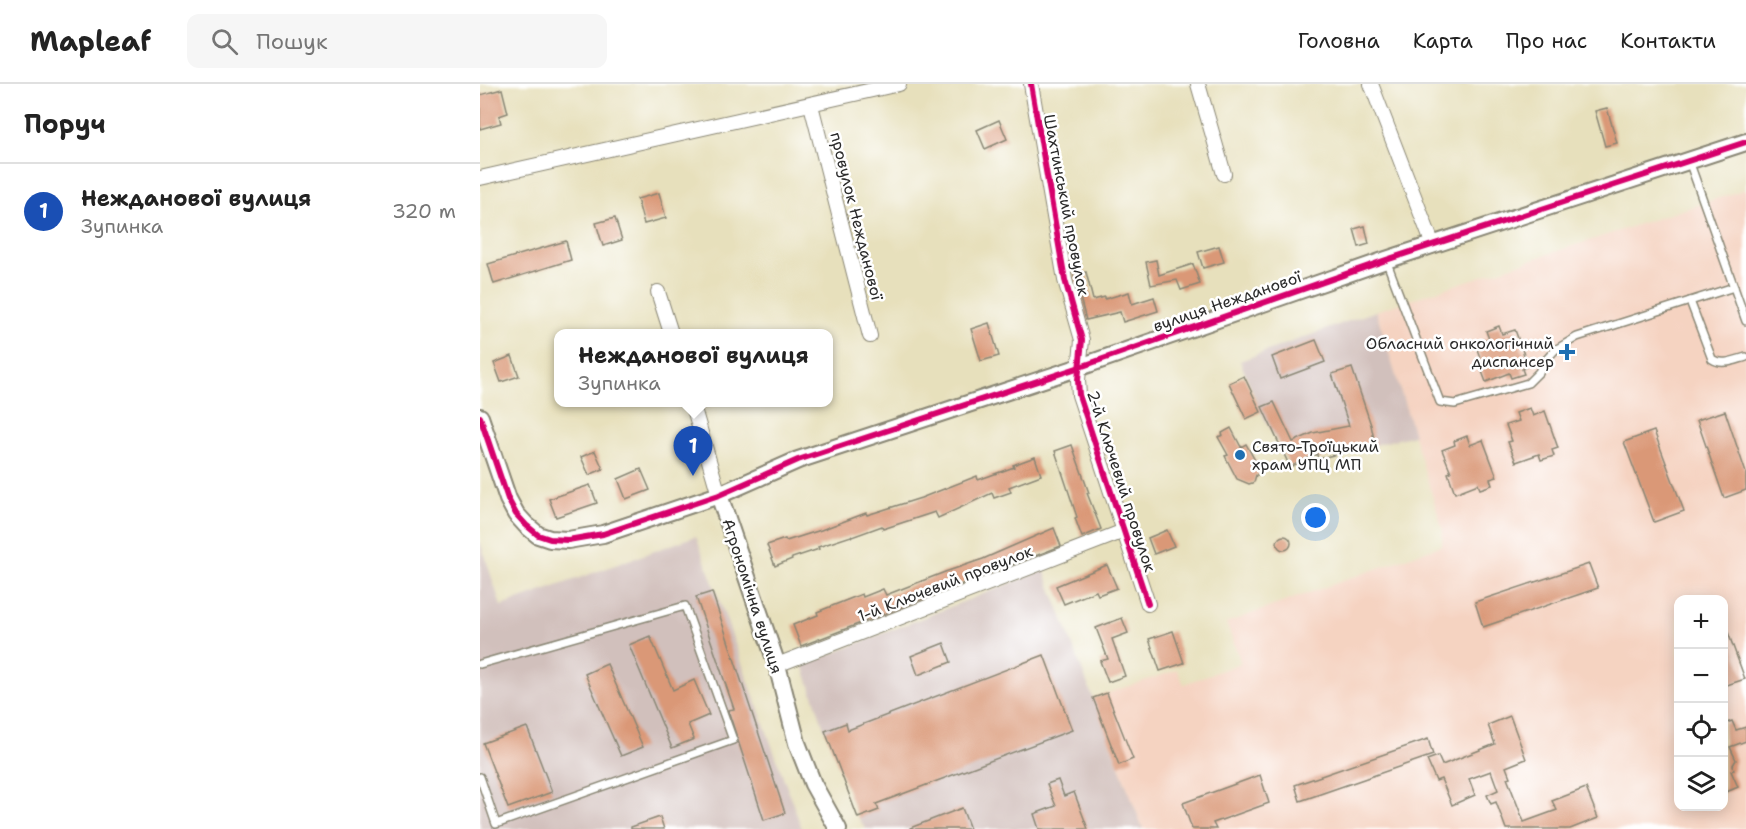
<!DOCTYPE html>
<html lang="uk">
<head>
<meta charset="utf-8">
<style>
  body { margin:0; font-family:"Shantell Sans",sans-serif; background:#f6f6f6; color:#222 }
  .controls { position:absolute; right:18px; bottom:18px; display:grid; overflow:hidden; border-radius:12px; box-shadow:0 3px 15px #0003 }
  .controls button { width:54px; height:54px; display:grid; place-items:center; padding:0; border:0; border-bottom:2px solid #e0e0e0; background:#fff; color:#222; font:30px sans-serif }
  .you { position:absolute; left:836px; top:434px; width:21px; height:21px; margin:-15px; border:4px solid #fff; border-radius:50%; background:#1a73e8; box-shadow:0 0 0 9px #1a73e833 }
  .badge { display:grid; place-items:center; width:39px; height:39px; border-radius:50%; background:#db2777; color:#fff; font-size:20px; font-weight:700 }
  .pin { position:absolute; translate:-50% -50px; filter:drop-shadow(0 2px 3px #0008) }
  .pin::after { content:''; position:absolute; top:32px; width:21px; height:18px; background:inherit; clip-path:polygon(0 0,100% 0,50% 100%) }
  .popup { position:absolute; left:74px; top:245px; width:279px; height:78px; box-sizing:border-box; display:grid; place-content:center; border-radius:12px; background:#fff; filter:drop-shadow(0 2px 4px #0005); font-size:20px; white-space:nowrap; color:#767676 }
  .popup b { font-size:22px; color:#222 }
  .popup::after { content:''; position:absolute; left:50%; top:100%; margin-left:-12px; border:12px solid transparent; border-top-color:#fff }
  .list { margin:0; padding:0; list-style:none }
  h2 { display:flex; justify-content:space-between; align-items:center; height:78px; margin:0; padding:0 24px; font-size:26px }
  h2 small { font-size:20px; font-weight:400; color:#767676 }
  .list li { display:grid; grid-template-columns:39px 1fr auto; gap:18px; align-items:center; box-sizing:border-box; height:96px; padding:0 24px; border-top:2px solid #e0e0e0 }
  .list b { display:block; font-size:22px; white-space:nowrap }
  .list p { margin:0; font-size:20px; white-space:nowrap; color:#767676 }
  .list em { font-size:20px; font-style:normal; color:#767676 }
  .icon { flex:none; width:33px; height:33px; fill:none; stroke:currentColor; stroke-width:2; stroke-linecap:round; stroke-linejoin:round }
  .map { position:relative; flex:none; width:1266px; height:745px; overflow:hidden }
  header { display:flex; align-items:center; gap:36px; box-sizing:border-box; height:84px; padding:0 30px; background:#fff; border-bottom:2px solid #e0e0e0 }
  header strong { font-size:28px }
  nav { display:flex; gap:33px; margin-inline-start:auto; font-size:21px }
  .search { width:420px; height:54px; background:#f6f6f6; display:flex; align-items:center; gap:15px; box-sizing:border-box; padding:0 21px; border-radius:12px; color:#767676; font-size:22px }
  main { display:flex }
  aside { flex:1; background:#fff }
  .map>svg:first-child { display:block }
  .built { fill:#f5d3c1; fill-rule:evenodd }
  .industrial { fill:#d1c0bc }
  .building { fill:#da9877 }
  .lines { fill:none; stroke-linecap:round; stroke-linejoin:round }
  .service-casing { stroke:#898674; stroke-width:10 }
  .minor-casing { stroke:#898674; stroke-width:16 }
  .tertiary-casing { stroke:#898674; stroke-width:20 }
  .service { stroke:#fff; stroke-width:7 }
  .minor { stroke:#fff; stroke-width:14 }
  .tertiary { stroke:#fff; stroke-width:16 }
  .cycleway-casing { stroke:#fff; stroke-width:10 }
  .cycleway { stroke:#d6006c; stroke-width:6 }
  .poi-dot { fill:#1f6fb2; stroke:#fff; stroke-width:2 }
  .labels { text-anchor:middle; stroke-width:5; stroke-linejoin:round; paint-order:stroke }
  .street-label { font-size:16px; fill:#2b2b2b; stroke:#fff }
  .poi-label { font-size:16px; fill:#2b2b2b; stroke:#fff; text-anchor:end }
</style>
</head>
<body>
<header>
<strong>Mapleaf</strong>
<div class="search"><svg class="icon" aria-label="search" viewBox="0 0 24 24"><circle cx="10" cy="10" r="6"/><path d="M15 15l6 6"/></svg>Пошук</div>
<nav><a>Головна</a><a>Карта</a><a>Про нас</a><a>Контакти</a></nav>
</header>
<main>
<aside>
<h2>Поруч<small></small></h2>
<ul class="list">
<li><span class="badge" style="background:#1a4fb4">1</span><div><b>Нежданової вулиця</b><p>Зупинка</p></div><em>320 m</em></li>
</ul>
</aside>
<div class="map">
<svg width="1266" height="745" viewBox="0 0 1266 745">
  <rect width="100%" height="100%" fill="#fff"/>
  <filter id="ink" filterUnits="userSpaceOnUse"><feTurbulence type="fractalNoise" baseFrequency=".0167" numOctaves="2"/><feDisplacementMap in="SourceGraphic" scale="12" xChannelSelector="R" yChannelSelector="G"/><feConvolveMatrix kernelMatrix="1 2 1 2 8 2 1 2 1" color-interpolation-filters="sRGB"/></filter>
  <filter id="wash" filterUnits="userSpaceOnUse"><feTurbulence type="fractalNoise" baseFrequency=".008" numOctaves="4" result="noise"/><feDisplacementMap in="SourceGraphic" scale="24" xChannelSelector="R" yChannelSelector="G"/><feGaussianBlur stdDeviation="1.35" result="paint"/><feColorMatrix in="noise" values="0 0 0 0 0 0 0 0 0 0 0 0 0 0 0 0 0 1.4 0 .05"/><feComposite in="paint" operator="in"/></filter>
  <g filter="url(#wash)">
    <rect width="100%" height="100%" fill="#e7e0bc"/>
    <!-- built -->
    <path class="built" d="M 1266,105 L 1266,745 L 663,745 L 613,614 L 697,586 L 704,600 L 761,579 L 746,539 L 962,461 L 963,447 L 896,227 ZM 1198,516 L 1244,516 L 1244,722 L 1198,722 Z"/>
    <!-- industrial -->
    <g class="industrial">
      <polygon points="896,227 934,351 838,375 831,373 810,383 781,328 760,277"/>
      <polygon points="216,452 322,745 0,745 0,457 21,522"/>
      <polygon points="564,486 663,745 386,745 378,734 345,647 323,581"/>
    </g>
    <g id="blocks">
      <!-- building -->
      <g class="building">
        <polygon points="22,5 28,29 19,32 21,39 0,45 0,11"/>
        <polygon points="1127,24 1137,59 1125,62 1115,27"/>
        <polygon points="519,36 527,55 505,65 497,46"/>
        <polygon points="179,109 186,134 164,140 157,115"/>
        <polygon points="135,134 142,156 123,162 116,139"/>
        <polygon points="885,142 889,160 879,163 874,145"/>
        <polygon points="86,157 91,176 14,200 8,180"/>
        <polygon points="739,162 744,178 723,184 718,168"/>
        <polygon points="676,176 679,191 713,180 720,200 701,206 697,196 671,201 666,178"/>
        <polygon points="606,188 613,216 625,213 625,215 649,208 652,220 674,213 678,227 643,238 640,228 606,236 594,191"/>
        <polygon points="509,239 519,272 501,277 491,245"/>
        <polygon points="1019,242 1022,250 1035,246 1048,282 1042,285 1044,290 1031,294 1029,289 1006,298 998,277 1001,276 995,260 1009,255 1006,247"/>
        <polygon points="836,256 845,278 800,295 792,273"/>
        <polygon points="32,272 39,292 21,298 14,279"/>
        <polygon points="872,284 891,341 895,360 838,375 837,370 810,383 782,323 794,318 813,358 833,349 869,342 852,290"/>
        <polygon points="764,292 781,328 766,335 749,299"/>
        <polygon points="1050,324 1053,332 1065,327 1078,364 1072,366 1074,372 1061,376 1059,370 1036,378 1028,358 1032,357 1026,341 1039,337 1036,329"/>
        <polygon points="1245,327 1266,389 1266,406 1244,414 1217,336"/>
        <polygon points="751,344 761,363 766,360 778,382 776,383 780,390 776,391 774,398 772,399 769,400 757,395 745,372 748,371 738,353 743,351 742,349"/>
        <polygon points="1174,347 1204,427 1174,438 1144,358"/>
        <polygon points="987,352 990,361 1003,356 1017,393 1010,395 1012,401 1000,405 998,400 975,409 968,389 971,388 962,366 975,361 974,357"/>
        <polygon points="592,361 609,409 607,409 621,445 602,453 595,434 597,433 575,367"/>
        <polygon points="115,367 123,385 109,391 101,373"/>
        <polygon points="555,373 561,391 529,403 531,408 514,414 512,409 458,434 455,428 403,445 402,442 372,453 371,452 338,463 339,465 312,474 312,475 295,482 287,461 305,455 306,457 341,446 386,429 387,431 441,414 497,392 498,396 534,383 533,381"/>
        <polygon points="161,385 170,406 146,415 138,395"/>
        <polygon points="110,401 117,419 76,433 69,415"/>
        <polygon points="574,444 581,462 321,562 313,541 338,531 337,528 382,510 383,513 403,505 406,511 465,488 503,475"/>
        <polygon points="687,446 694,462 674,470 668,454"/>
        <circle cx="804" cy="459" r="7"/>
        <polygon points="1109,480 1118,504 1003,543 995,518"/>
        <polygon points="627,481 637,504 618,511 616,507 584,520 576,502"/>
        <polygon points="232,508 305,729 284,736 248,626 254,625 216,513"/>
        <polygon points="642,534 648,549 632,555 645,592 628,598 620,577 628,575 616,544"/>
        <polygon points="1245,540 1265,595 1244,602 1244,541"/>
        <polygon points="693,547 704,579 680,587 669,555"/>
        <polygon points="170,552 193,606 214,596 229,631 208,640 214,655 192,664 149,561"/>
        <polygon points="464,559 471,578 438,591 431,572"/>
        <polygon points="564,571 592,646 396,720 399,726 378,734 345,647 366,639 368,646"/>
        <polygon points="127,580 163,663 141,672 105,590"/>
        <polygon points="627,609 653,675 639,681 613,614"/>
        <polygon points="1030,632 1046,675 1026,683 1030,693 1027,694 1044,738 1077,726 1072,717 1106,704 1118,734 1090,745 1026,745 1016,718 1011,720 1007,711 1018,706 1011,687 989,695 995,711 972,721 961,695 956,697 947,676 958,672 962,681 1015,660 1008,641"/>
        <polygon points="1252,637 1256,646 1266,643 1266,657 1250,663 1256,676 1253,681 1254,686 1251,687 1258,703 1244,709 1244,640"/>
        <polygon points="47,643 72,708 28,724 3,659"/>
        <polygon points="948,655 953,671 820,717 815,701"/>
        <polygon points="780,691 789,719 733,739 736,745 712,745 703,719"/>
        <polygon points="578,696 584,712 594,708 608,745 559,745 554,730 576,722 567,700"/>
        <polygon points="482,724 490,745 430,745 430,744"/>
        <polygon points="180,733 184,745 151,745 151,743"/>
      </g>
    </g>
  </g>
  <g filter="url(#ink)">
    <use href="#blocks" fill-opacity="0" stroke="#898674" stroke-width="1.5"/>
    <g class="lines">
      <defs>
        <g id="service">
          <polyline points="1209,77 1266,237"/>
          <polyline points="906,176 960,318 975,320 1048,299 1059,288 1065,277 1075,266 1097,253 1254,203"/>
          <path d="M 1210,217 L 1232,275 C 1242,282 1255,276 1266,273"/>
          <polyline points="0,580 205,522 253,656 16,740 0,693"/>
        </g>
        <g id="minor">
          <polyline points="551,0 585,196 602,256 598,296 599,311 668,520"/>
          <polyline points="718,0 744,90"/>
          <polyline points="891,0 953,161"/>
          <polyline points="331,21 390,252"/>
          <polyline points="0,94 419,0"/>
          <polyline points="178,208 191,249"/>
          <polyline points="212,318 239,411"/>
          <polyline points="297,581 644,447"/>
        </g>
        <g id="tertiary">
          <polyline points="0,333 28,415 36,430 46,441 58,451 70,455 88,456 123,450 239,411 318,376 600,283 906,176 1266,58"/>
          <polyline points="239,411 297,581 317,659 333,700 358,745"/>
        </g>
      </defs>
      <!-- service casing -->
      <use href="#service" class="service-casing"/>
      <!-- minor casing -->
      <use href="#minor" class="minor-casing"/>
      <!-- tertiary casing -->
      <use href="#tertiary" class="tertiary-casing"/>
      <!-- service -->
      <use href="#service" class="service"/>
      <!-- minor -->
      <use href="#minor" class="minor"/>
      <!-- tertiary -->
      <use href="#tertiary" class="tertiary"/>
      <defs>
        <g id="cycleway">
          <polyline points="551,0 585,196 602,256 598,296 599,311 668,520"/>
          <polyline points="0,333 28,415 36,430 46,441 58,451 70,455 88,456 123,450 239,411 318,376 600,283 906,176 1266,58"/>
        </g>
      </defs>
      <!-- cycleway casing -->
      <use href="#cycleway" class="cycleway-casing"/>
      <!-- cycleway -->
      <use href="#cycleway" class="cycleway"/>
    </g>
  </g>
  <!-- markers -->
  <g class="poi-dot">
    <path d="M1084 259h6v6h6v6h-6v6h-6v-6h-6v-6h6z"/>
    <circle cx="760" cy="371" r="6"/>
  </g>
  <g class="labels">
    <!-- street labels -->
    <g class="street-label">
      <text transform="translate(587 121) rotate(79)" y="6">Шахтинський провулок</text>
      <text transform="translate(377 132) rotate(76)" y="6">провулок Нежданової</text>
      <text transform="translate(747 217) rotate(-19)" y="6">вулиця Нежданової</text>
      <text transform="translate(642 397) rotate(72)" y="6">2-й Ключевий провулок</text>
      <text transform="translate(465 499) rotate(-21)" y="6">1-й Ключевий провулок</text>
      <text transform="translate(273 512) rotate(72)" y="6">Агрономічна вулиця</text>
    </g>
    <!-- poi labels -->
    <g class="poi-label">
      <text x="1074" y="265">Обласний онкологічний<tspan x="1074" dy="18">диспансер</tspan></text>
      <text x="772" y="368" text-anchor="start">Свято-Троїцький<tspan x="772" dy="18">храм УПЦ МП</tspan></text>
    </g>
  </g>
</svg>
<div class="controls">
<button>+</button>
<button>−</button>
<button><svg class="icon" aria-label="locate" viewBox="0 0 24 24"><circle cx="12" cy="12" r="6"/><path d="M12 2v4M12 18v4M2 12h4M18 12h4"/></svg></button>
<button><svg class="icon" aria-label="layers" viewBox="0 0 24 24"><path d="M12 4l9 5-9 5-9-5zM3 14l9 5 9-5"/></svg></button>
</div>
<div class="you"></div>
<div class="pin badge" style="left:213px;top:392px;background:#1a4fb4">1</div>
<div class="popup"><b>Нежданової вулиця</b>Зупинка</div>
</div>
</main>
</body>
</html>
